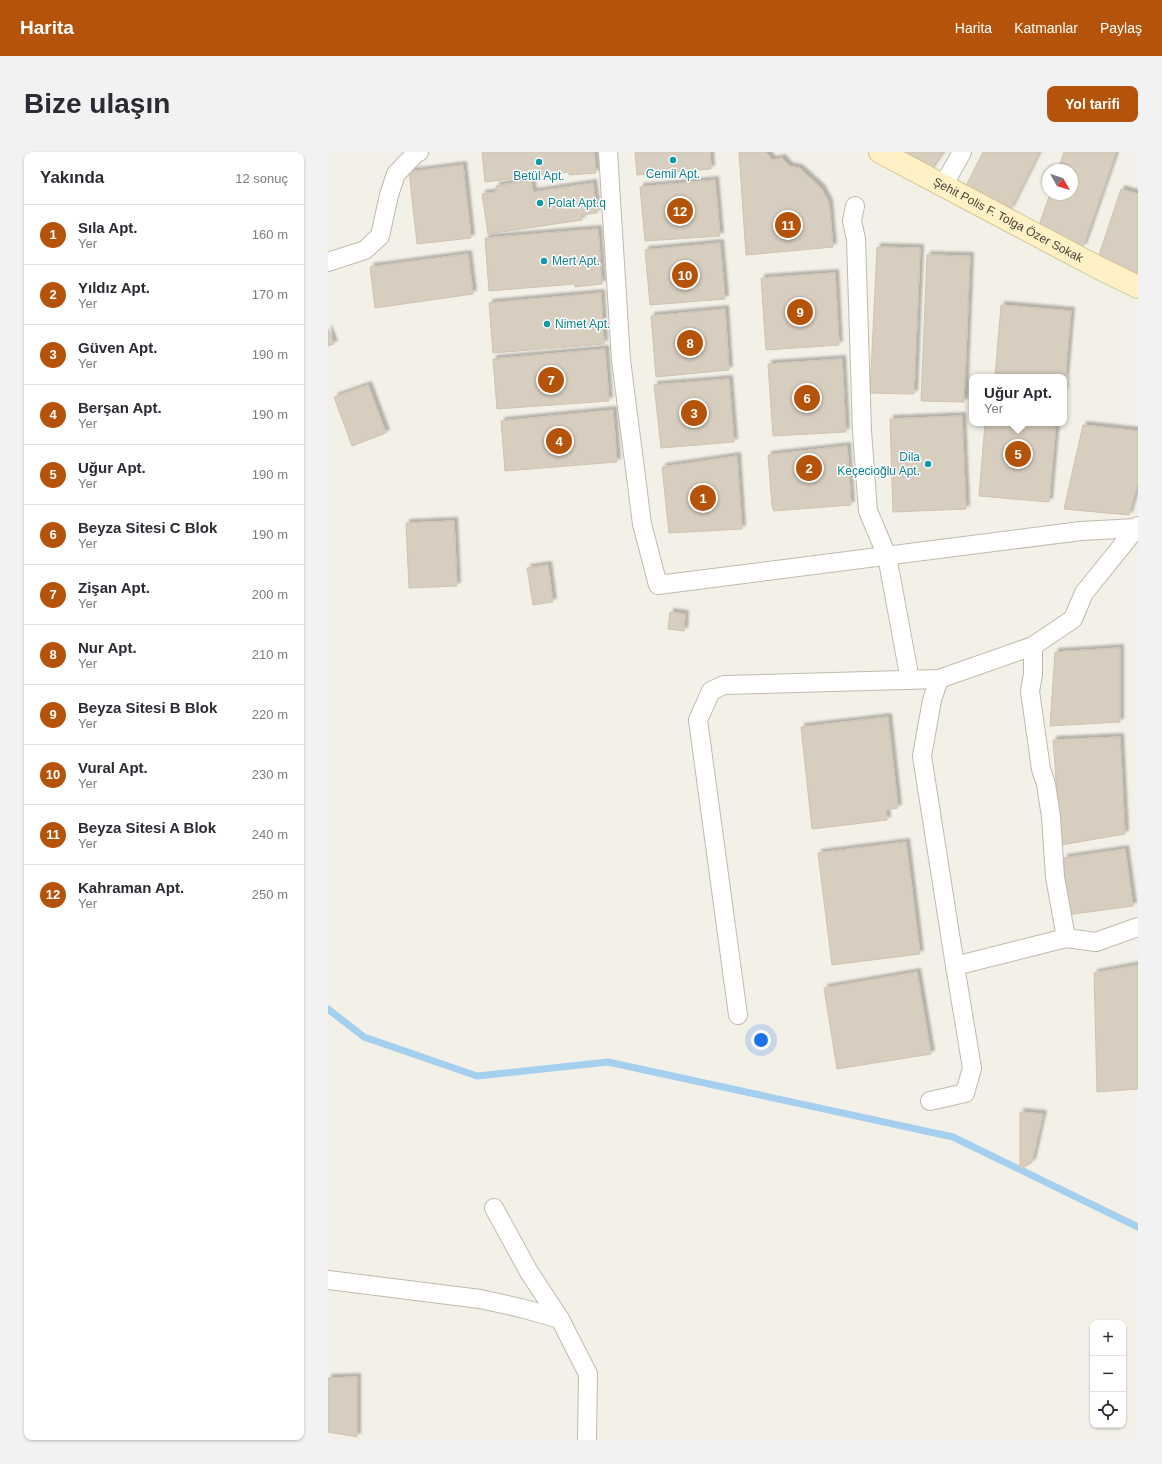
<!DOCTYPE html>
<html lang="tr">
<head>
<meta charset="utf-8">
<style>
  body { margin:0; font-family:Helvetica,sans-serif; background:#f2f2f3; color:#2b2b33 }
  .controls { position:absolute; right:12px; bottom:12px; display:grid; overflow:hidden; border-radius:8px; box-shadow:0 1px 3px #0004 }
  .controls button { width:36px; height:36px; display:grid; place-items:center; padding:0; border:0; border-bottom:1px solid #e1e1e2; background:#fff; color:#2b2b33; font:20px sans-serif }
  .compass { position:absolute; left:714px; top:12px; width:36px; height:36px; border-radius:50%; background:#fff; box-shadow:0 1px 3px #0004; rotate:129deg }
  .you { position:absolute; left:433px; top:888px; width:14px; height:14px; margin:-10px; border:3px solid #fff; border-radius:50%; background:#1a73e8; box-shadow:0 0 0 6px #1a73e833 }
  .badge { display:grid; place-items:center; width:26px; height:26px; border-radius:50%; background:#b45309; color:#fff; font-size:13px; font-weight:700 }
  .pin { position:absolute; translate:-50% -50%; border:2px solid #fff; box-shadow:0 1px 4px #0006 }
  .popup { position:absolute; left:641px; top:222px; width:98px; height:52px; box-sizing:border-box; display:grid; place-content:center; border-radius:8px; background:#fff; filter:drop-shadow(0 1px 3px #0005); font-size:13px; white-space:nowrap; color:#7c7c81 }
  .popup b { font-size:15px; color:#2b2b33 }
  .popup::after { content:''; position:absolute; left:50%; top:100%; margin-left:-8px; border:8px solid transparent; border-top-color:#fff }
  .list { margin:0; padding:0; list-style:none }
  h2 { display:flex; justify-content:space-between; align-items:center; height:52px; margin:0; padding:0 16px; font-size:17px }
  h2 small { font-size:13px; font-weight:400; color:#7c7c81 }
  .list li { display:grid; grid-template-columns:26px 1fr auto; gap:12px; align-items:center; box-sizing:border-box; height:60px; padding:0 16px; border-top:1px solid #e1e1e2 }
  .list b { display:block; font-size:15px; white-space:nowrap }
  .list p { margin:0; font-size:13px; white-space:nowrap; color:#7c7c81 }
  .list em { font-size:13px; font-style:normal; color:#7c7c81 }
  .icon { flex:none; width:22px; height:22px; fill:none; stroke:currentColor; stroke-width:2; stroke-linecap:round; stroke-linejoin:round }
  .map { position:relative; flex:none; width:810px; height:1288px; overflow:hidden; border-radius:8px }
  header { display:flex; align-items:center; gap:24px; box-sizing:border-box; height:56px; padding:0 20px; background:#b45309; color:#fff }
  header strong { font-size:19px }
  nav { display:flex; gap:22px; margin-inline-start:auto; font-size:14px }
  .intro { display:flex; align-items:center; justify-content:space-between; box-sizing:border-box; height:96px; padding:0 24px }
  h1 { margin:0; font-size:28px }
  .button { padding:10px 18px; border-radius:8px; background:#b45309; color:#fff; font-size:14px; font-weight:700 }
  main { display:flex; gap:24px; padding:0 24px }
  aside { flex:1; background:#fff; border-radius:8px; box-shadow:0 1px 3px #0004 }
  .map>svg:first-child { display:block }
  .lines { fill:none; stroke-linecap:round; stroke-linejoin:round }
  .stream { stroke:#a4cfef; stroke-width:7 }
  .building { fill:#d8cebf; stroke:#cfc3b0; filter:url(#shadow) }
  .street-casing { stroke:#c1baac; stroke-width:20 }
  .secondary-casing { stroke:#d3c497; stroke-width:24 }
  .street { stroke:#fff; stroke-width:18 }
  .secondary { stroke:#fef1c6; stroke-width:22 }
  .culture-dot { fill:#0f9aa8; stroke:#fff; stroke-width:1.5 }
  .labels { text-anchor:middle; stroke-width:3; stroke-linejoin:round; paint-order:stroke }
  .culture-label { font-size:12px; fill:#0d838f; stroke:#fff; text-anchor:start }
  .street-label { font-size:12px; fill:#464036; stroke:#fff }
</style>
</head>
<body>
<header>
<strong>Harita</strong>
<nav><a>Harita</a><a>Katmanlar</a><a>Paylaş</a></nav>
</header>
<div class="intro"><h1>Bize ulaşın</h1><a class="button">Yol tarifi</a></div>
<main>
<aside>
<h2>Yakında<small>12 sonuç</small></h2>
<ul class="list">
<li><span class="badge">1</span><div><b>Sıla Apt.</b><p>Yer</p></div><em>160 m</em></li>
<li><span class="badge">2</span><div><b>Yıldız Apt.</b><p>Yer</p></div><em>170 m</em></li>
<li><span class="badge">3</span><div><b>Güven Apt.</b><p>Yer</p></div><em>190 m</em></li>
<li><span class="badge">4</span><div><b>Berşan Apt.</b><p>Yer</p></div><em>190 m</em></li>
<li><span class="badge">5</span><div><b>Uğur Apt.</b><p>Yer</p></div><em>190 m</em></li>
<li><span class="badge">6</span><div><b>Beyza Sitesi C Blok</b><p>Yer</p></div><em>190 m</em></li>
<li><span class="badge">7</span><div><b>Zişan Apt.</b><p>Yer</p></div><em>200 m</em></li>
<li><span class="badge">8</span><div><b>Nur Apt.</b><p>Yer</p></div><em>210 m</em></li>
<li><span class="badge">9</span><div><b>Beyza Sitesi B Blok</b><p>Yer</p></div><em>220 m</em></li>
<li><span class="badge">10</span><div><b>Vural Apt.</b><p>Yer</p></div><em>230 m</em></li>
<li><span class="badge">11</span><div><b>Beyza Sitesi A Blok</b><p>Yer</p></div><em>240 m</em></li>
<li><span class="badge">12</span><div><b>Kahraman Apt.</b><p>Yer</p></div><em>250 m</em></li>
</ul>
</aside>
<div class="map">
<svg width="810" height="1288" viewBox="0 0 810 1288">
  <defs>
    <filter id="shadow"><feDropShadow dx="3.5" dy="-3.5" stdDeviation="1" flood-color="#0004"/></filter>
  </defs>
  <rect width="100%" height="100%" fill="#f3f0e7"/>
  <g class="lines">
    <!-- stream -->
    <polyline class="stream" points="0,857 36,885 149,924 280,910 625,985 810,1075"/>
  </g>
  <!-- building -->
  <g class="building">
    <polygon points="154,0 266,0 268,21 241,23 241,20 157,30"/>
    <polygon points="307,0 382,0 383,17 309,23"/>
    <polygon points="411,0 438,0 444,8 454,6 461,14 471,16 493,36 501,51 505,95 418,103"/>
    <polygon points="568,0 615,0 600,22"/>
    <polygon points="655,0 711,0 682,58 637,36"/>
    <polygon points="736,0 788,0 755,95 709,79 722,42 744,42 744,18 730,18"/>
    <polygon points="135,13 143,86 89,92 81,20"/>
    <polygon points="203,28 205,40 265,31 269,61 253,63 254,68 160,82 154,42 168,40 168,34"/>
    <polygon points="387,28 392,84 317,89 312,35"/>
    <polygon points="793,37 810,42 810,123 769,109"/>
    <polygon points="270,77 274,132 247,135 247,132 161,139 157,86"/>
    <polygon points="392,91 397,147 322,153 317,98"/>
    <polygon points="549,95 592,96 586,242 542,241"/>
    <polygon points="140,102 145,142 47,156 42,115"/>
    <polygon points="599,103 642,104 636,250 593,249"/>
    <polygon points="507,121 511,193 438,198 433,126"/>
    <polygon points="273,141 276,192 165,201 161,151"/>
    <polygon points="673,153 743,159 736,239 736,225 667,225"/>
    <polygon points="397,157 401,218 328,225 323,164"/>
    <polygon points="0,177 6,192 0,194"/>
    <polygon points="277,197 281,249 169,257 165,207"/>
    <polygon points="514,207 518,280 445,284 440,212"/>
    <polygon points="401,227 406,290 333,296 326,233"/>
    <polygon points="40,233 58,281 24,294 6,245"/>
    <polygon points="285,258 289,310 177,319 173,269"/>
    <polygon points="634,264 638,357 565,360 562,267"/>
    <polygon points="657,271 728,271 721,350 651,344"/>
    <polygon points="755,273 810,279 810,330 801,363 736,357"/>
    <polygon points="519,294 523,353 446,359 444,354 440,303"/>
    <polygon points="409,304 414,377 341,381 334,315"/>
    <polygon points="126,369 129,434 81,436 78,371"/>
    <polygon points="220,413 225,450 205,453 199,416"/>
    <polygon points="342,460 357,462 356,479 340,477"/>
    <polygon points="792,496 792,570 722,574 727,500"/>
    <polygon points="560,565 570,656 558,658 559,668 484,677 473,575"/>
    <polygon points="792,585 797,682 733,693 725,588"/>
    <polygon points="578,690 592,802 504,813 490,701"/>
    <polygon points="797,697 805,754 739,763 736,706"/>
    <polygon points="809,813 810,823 810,937 769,940 766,821"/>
    <polygon points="589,820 603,902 509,917 496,836"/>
    <polygon points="692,960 715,962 704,1010 692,1018"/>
    <polygon points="29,1225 29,1285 0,1280 0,1226"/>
  </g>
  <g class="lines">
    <defs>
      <g id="street">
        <polyline points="280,0 293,208 314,372 330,433 753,379 808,376"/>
        <polyline points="615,34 634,0"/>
        <polyline points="527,54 524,69 528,87 534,279 540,359 559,404 582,528"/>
        <polyline points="0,110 37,98 52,84 61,43 68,22 88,1 91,0"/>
        <polyline points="705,494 705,522 702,539 713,617 718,632 723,665 727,725 738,786"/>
        <polyline points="627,814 738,786 768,790 810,775"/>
        <polyline points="410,863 370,568 383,539 396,533 611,527 705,494 745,467 756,441 810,374"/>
        <polyline points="602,949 637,941 644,916 627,814 594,604 604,548 611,527"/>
        <polyline points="166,1056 201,1120 232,1167 260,1222 259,1288"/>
        <polyline points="0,1128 152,1147 193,1156 232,1167"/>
      </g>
      <g id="secondary">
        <path id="s1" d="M 552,0 L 771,116 L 810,135"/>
      </g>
    </defs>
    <!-- street casing -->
    <use href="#street" class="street-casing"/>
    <!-- secondary casing -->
    <use href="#secondary" class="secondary-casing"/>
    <!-- street -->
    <use href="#street" class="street"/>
    <!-- secondary -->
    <use href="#secondary" class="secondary"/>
  </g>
  <!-- markers -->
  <g class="culture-dot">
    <circle cx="345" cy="8" r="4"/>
    <circle cx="211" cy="10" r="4"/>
    <circle cx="212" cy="51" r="4"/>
    <circle cx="216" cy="109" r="4"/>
    <circle cx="219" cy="172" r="4"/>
    <circle cx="600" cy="312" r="4"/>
  </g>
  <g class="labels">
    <!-- culture labels -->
    <g class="culture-label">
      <text x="345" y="26" text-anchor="middle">Cemil Apt.</text>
      <text x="211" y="28" text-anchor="middle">Betül Apt.</text>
      <text x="220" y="55">Polat Apt.q</text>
      <text x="224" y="113">Mert Apt.</text>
      <text x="227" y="176">Nimet Apt.</text>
      <text x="592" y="309" text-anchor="end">Dila<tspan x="592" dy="14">Keçecioğlu Apt.</tspan></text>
    </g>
    <!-- street labels -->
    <g class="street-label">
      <text dy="4" stroke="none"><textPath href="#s1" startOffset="145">Şehit Polis F. Tolga Özer Sokak</textPath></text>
    </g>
  </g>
</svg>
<div class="controls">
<button>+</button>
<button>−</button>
<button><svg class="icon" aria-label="locate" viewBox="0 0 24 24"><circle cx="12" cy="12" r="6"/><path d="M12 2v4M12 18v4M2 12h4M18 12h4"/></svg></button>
</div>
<svg class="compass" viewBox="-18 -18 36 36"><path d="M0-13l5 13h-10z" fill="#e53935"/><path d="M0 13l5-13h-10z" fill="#7c7c81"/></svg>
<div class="you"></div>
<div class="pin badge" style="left:375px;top:346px">1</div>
<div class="pin badge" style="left:481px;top:316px">2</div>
<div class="pin badge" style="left:366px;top:261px">3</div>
<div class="pin badge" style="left:231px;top:289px">4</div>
<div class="pin badge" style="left:690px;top:302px">5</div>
<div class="popup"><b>Uğur Apt.</b>Yer</div>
<div class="pin badge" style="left:479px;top:246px">6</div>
<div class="pin badge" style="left:223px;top:228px">7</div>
<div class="pin badge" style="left:362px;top:191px">8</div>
<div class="pin badge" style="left:472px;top:160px">9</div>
<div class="pin badge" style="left:357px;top:123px">10</div>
<div class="pin badge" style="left:460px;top:73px">11</div>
<div class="pin badge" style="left:352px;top:59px">12</div>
</div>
</main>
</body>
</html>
